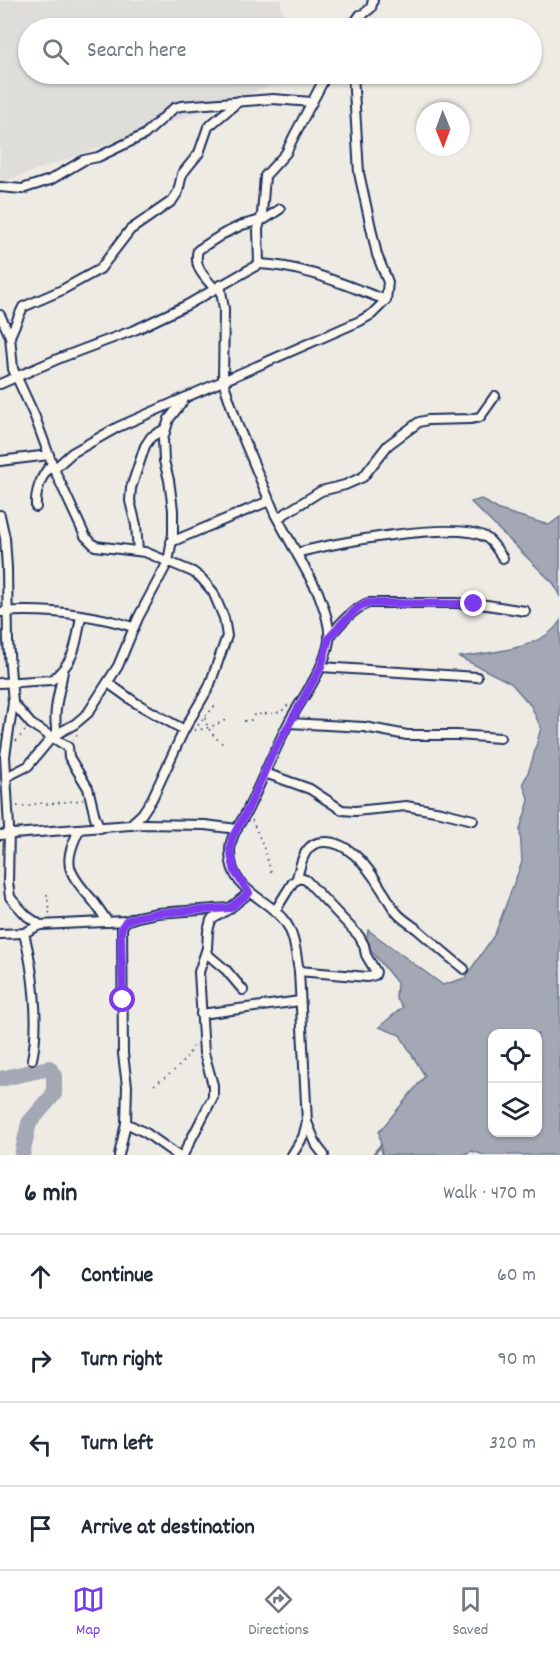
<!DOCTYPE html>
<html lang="en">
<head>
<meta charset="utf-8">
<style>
  body { margin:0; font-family:Dekko,sans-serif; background:#f2f2f3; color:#1f2937 }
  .controls { position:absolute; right:18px; bottom:18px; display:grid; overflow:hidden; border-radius:12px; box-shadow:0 2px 4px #0004 }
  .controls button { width:54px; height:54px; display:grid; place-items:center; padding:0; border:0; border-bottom:2px solid #e0e1e3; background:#fff; color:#1f2937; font:30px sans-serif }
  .compass { position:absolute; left:416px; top:102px; width:54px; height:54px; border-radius:50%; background:#fff; box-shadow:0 2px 4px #0004; rotate:179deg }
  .stop { position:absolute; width:18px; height:18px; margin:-14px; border:4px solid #7c3aed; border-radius:50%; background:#fff }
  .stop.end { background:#7c3aed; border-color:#fff; box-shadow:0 2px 6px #0008 }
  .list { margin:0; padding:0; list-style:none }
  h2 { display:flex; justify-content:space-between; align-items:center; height:78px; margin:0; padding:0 24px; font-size:26px }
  h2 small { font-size:20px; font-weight:400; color:#747a83 }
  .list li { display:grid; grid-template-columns:39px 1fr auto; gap:18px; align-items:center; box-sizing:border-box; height:84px; padding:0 24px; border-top:2px solid #e0e1e3 }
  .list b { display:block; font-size:22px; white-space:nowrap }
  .list em { font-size:20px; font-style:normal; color:#747a83 }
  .icon { flex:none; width:33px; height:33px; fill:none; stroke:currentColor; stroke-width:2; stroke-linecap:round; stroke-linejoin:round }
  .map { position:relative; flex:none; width:560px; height:1155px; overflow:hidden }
  .search { position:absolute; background:#fff; box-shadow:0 2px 4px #0004; left:18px; right:18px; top:18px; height:66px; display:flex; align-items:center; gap:15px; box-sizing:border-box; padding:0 21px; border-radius:33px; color:#747a83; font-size:22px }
  .sheet { height:414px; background:#fff }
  nav { display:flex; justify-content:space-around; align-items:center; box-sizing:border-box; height:84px; border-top:2px solid #e0e1e3; background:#fff; font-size:16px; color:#747a83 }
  nav a { display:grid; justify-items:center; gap:3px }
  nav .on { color:#7c3aed }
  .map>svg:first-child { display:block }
  .built { fill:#deddda }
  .water { fill:#a3a8b4; stroke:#6d7892; stroke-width:1.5; fill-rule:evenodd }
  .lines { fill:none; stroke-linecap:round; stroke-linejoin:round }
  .stream { stroke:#6d7892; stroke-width:3 }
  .river { stroke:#a3a8b4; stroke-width:16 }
  .minor-casing { stroke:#1b2f5e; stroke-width:12 }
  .path { stroke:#1b2f5e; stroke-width:1.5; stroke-dasharray:1.5 4.5; stroke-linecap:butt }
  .minor { stroke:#fbf7ec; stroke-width:8 }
  .route { stroke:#7c3aed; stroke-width:8 }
</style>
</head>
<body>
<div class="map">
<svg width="560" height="1155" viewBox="0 0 560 1155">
  <rect width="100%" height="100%" fill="#eeebe4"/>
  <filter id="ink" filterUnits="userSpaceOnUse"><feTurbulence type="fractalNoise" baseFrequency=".0167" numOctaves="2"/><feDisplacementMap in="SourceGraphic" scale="12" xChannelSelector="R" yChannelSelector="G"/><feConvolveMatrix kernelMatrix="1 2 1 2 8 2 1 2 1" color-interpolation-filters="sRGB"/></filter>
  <g filter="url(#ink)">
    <!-- built -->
    <polygon class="built" points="0,0 281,0 283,28 28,28 28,74 285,74 285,81 0,183"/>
    <!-- water -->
    <g class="water">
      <polygon points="481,499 499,510 549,525 560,517 560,597 554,584 471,502"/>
      <path d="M 560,621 L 560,1155 L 485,1155 L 471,1151 L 463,1155 L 384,1155 L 382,1154 L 379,1132 L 425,1076 L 400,1035 L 379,1027 L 403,1007 L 396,998 L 397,983 L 366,944 L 368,930 L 443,985 L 465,978 L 495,934 L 522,862 L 520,829 L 529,801 L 523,783 C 533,766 535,747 541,728 L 531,706 L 511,683 L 459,657 C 489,653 544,649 560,621 ZM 492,1034 L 538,1034 L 538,1132 L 492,1132 Z"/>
    </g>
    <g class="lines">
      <!-- stream -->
      <polyline class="stream" points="373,1155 381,1145"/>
      <!-- river -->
      <polyline class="river" points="0,1079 49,1068 54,1076 54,1094 29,1123 22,1155"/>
      <defs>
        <g id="minor">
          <polyline points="351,28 360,15"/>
          <polyline points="358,28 362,15 371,8 373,0"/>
          <polyline points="0,187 22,189 50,180 84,160 98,157 144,135 174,108 181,106 273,99 312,102"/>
          <path d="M 259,264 C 305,266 344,285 386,300"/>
          <path d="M 220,285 L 224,309 L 223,381 L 238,426 L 275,514 L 318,592 C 323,606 331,625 329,641 C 324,671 303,696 289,722 C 274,751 262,780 248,809 C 242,822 230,835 230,850 C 229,893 269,897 286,923 C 295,936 296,955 299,971 L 307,1122 L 303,1137 L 292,1155"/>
          <path d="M 214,288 C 204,276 193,267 198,250 L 223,234 L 242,225 L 265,219 L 280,209"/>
          <polyline points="0,315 10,336 13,369 35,417 54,469 85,536 95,546 145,552 193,572 202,579 213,592 224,618 227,636 209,687 184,730 152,799 142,814 131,824"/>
          <polyline points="10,336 23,307 60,291 100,269 130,230 172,201 178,192 182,174 199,153 208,127 239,101"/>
          <polyline points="0,384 60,358 137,329 187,305 259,264 258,229 262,214 265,176 286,153 294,136 327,74"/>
          <polyline points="0,461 49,455"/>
          <polyline points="54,469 72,453 118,427 360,321 372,314 386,300 388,282 377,255 359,173 353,74"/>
          <path d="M 36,507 C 35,492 41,475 52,464"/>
          <polyline points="0,515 5,538 7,568 8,642 13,703 5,756 9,828 8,882 10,897 14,902 27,916 40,925"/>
          <polyline points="278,518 321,491 345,485 363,477 388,445 419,422 428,420 470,419 480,417 495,396"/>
          <polyline points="171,542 269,501"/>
          <polyline points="138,551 136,525 130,501 131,488 145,446 151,437 165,429"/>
          <path d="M 297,553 C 331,543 457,520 485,537 C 493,541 498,552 503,558"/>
          <path d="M 0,612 C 45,609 91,614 133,627"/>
          <path d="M 329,638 C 339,624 352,610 368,603 L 456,603 L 487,605 L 525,611"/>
          <polyline points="321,667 477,677"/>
          <path d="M 0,683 L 52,680 C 76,660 76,644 81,616"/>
          <polyline points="108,683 136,703 184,730"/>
          <polyline points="13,703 31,724 68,747 69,757 88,788 95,817 100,828"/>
          <polyline points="289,723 364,727 407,735 457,735 500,738"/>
          <path d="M 57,733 C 52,712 60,691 63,671"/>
          <polyline points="265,773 310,789 342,810 355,811 406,806 441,812 473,820"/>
          <polyline points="6,777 28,766 53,736 75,724 88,713 118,666 138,618 168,562 173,534 173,510 169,480 164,461 163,439 169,419 183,401"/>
          <path d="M 79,830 C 64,861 66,870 88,895 C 96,903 101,913 108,922"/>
          <polyline points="0,835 143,824 205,825 237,829"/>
          <path d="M 297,878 C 301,863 304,842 324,842 C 350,841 370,870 382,890 C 387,897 391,906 397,913 C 403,920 411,924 418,930 C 433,943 448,956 464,969"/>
          <polyline points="275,911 293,882 300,878 306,880 359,936 364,945 366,955 376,972 375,975 367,977 299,971"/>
          <path d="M 24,933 C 33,968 40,1024 32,1059"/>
          <polyline points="0,934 24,933 40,925 126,921"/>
          <polyline points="206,953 226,970 243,990"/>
          <polyline points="201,1014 300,1001"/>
          <polyline points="307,1122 317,1146 324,1155"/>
          <polyline points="126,1123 146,1133 177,1155"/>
          <polyline points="119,1155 126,1123 127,1086 123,1054 122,927 126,921 137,917 157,913 230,908 249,893"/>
          <polyline points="183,1155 213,1097 213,1085 204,1053 199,972 207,948 208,931 211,920 229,909"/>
        </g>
      </defs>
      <!-- minor casing -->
      <use href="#minor" class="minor-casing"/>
      <!-- path -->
      <g class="path">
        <path d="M 205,718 C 207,729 214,737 223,744"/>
        <polyline points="244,721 251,720 254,715 281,712 290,703"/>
        <polyline points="194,730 217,703"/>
        <path d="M 195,730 C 203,730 220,724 227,719"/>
        <polyline points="73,740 77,736 76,732"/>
        <polyline points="16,741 25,731"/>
        <polyline points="17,806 26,807 39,803 47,804 83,800"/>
        <polyline points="252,820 262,843 271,872"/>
        <polyline points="47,894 50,917"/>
        <path d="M 154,1085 C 172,1073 185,1064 194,1044"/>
      </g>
      <!-- minor -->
      <use href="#minor" class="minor"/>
    </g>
  </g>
  <g class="lines" filter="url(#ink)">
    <!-- route -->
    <polyline class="route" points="123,1000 121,935 122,927 126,921 137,917 157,913 230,908 249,893 235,872 230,850 232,838 248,809 272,755 321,667 329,638 344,621 360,606 368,603 474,604"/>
  </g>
</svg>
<div class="controls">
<button><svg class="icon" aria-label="locate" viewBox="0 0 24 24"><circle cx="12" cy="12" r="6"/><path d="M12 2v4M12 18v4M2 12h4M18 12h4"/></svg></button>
<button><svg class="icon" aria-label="layers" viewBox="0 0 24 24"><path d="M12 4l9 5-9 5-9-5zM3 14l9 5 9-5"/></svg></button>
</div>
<svg class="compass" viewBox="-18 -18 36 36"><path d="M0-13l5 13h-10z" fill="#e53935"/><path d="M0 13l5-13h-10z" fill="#747a83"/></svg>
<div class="stop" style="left:123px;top:1000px"></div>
<div class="stop end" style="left:474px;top:604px"></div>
<div class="search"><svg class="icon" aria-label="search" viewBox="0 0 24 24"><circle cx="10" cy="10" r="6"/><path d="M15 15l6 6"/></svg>Search here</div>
</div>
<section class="sheet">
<h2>6 min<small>Walk · 470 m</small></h2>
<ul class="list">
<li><svg class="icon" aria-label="ahead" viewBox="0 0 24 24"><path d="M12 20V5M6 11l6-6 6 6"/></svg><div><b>Continue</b></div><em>60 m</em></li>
<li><svg class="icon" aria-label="right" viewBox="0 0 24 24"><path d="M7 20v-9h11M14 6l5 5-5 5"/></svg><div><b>Turn right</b></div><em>90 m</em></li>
<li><svg class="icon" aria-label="left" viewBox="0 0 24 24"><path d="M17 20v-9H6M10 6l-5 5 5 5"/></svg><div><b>Turn left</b></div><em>320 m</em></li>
<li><svg class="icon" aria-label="arrive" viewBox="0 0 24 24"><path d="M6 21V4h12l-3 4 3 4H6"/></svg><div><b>Arrive at destination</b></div></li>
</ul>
</section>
<nav>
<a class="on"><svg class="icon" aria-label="map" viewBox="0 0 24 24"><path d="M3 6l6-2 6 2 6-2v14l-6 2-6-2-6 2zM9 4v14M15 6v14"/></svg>Map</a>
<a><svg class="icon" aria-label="directions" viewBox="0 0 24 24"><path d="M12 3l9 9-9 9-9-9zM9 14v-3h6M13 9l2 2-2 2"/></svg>Directions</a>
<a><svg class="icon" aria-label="saved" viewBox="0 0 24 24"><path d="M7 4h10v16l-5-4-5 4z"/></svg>Saved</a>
</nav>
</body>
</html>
